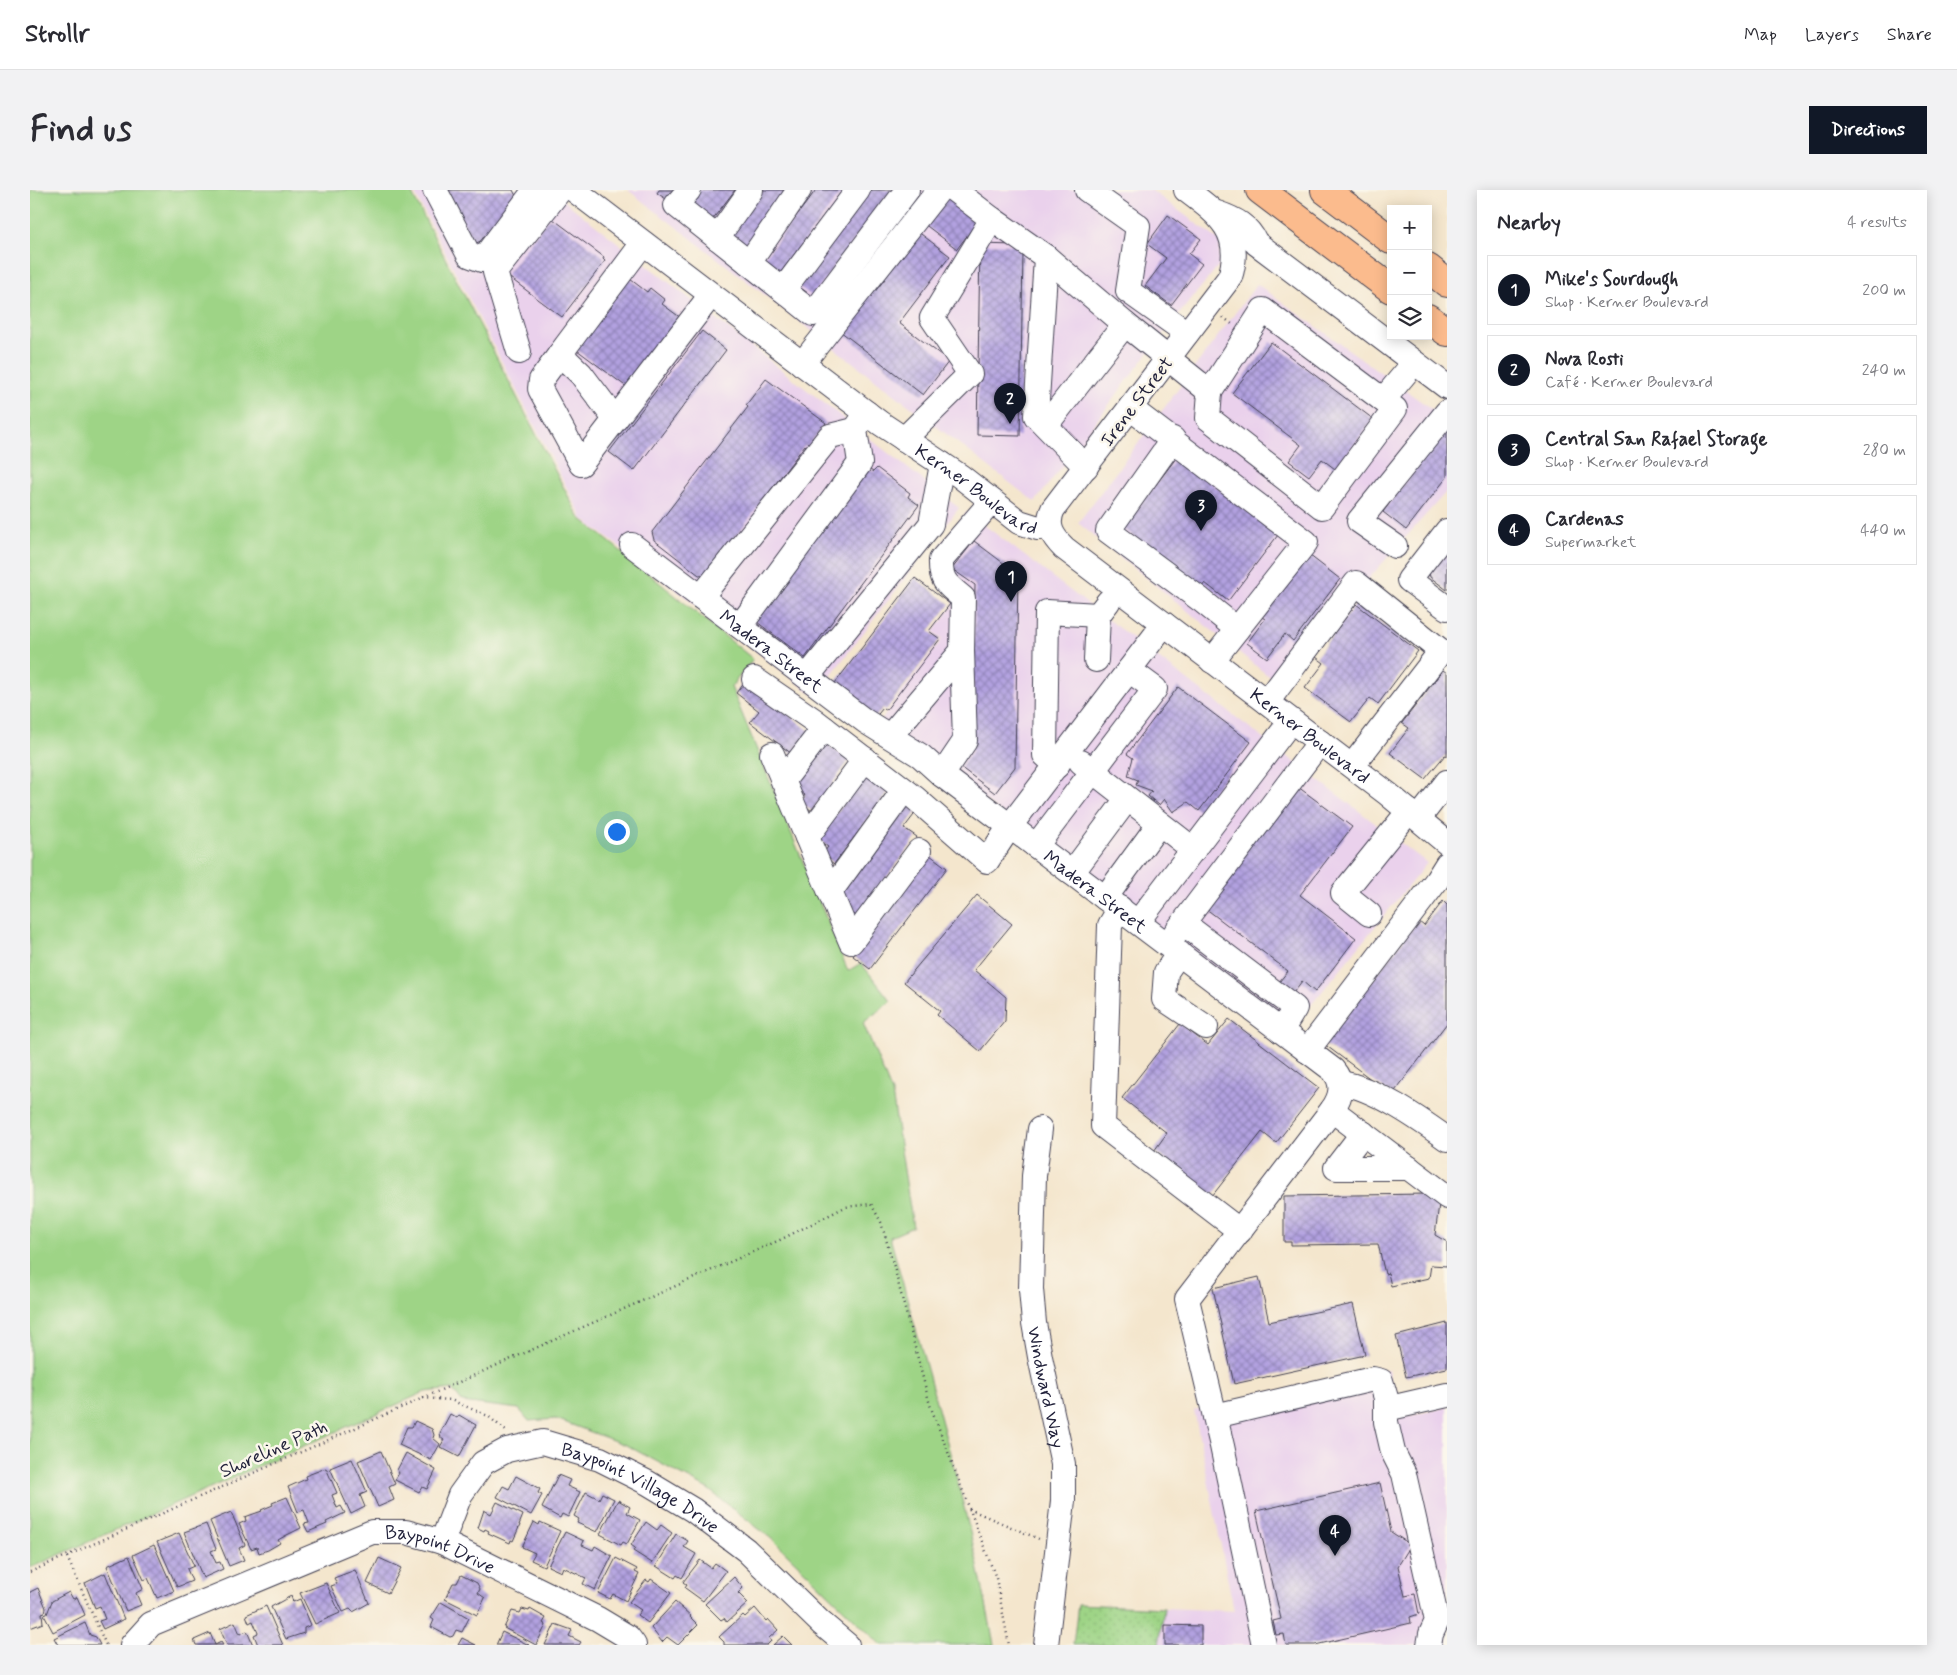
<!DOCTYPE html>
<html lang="en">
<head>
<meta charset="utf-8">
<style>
  body { margin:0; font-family:Mynerve,sans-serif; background:#f2f2f3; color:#2b2b33 }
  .controls { position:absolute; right:15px; top:15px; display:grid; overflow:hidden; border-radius:0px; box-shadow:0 2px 12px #0003 }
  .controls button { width:45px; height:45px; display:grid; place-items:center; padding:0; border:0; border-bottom:1px solid #e1e1e2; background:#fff; color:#2b2b33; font:25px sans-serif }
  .you { position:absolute; left:586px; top:641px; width:18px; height:18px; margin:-12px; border:4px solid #fff; border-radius:50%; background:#1a73e8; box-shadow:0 0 0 8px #1a73e833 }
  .badge { display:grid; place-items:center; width:32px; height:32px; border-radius:50%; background:#111827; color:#fff; font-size:16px; font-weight:700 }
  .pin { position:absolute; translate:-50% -41px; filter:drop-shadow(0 1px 2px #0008) }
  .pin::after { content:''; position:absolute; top:26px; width:18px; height:15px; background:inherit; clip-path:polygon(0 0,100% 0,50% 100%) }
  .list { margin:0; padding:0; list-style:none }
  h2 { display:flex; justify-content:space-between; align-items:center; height:65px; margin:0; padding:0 20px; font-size:21px }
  h2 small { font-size:16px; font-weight:400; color:#7c7c81 }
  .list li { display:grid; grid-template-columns:32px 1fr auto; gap:15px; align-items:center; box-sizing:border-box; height:70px; margin:0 10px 10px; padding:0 10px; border:1px solid #e1e1e2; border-radius:0px }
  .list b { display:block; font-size:19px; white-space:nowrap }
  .list p { margin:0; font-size:16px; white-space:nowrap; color:#7c7c81 }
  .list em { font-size:16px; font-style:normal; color:#7c7c81 }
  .icon { flex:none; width:28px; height:28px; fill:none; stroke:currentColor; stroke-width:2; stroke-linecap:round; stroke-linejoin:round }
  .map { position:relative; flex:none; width:1417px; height:1455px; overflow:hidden; border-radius:0px }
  header { display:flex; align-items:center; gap:30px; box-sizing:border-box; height:70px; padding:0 25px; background:#fff; border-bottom:1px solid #e1e1e2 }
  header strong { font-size:24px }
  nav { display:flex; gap:28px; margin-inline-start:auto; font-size:18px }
  .intro { display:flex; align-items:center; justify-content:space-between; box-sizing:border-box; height:120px; padding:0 30px }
  h1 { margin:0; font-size:35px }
  .button { padding:12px 22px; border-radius:0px; background:#111827; color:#fff; font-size:18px; font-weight:700 }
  main { display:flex; gap:30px; padding:0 30px }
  aside { flex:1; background:#fff; border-radius:0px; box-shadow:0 2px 12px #0003 }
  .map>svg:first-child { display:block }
  .built { fill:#ead1ec }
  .grass { fill:#9ed486; stroke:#607b60 }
  .garden { fill:url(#garden-dots); stroke:#607b60 }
  .building { fill:url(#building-cross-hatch) }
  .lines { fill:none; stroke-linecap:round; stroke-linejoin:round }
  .minor-casing { stroke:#423f51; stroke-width:26 }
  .highway-casing { stroke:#423f51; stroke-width:30 }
  .path { stroke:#423f51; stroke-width:2.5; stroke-dasharray:1 4; stroke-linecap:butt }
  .minor { stroke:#fff; stroke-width:24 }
  .highway { stroke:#fbbb8d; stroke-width:28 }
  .labels { text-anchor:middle; stroke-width:5; stroke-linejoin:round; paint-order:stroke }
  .street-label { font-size:19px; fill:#22223b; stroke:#fbf7ec }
</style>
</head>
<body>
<header>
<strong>Strollr</strong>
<nav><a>Map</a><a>Layers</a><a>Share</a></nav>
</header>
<div class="intro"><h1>Find us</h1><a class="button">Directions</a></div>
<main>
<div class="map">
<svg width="1417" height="1455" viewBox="0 0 1417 1455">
  <defs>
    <pattern id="garden-dots" width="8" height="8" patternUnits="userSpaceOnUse" patternTransform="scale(1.25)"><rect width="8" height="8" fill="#9ed486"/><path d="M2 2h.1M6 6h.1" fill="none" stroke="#88b675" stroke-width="1.8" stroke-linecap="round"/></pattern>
    <pattern id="building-cross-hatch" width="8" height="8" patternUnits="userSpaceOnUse" patternTransform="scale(1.25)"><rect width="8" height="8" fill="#b2a1e0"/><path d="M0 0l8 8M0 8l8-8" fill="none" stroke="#9083b7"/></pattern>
  </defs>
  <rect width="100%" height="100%" fill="#fbf7ec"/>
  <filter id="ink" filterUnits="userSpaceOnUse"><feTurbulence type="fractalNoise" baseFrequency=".02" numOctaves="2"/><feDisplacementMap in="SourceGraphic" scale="10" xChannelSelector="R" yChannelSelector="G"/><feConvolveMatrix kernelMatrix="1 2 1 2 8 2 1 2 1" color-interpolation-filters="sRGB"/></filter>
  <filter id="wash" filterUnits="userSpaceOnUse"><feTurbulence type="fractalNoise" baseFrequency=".0096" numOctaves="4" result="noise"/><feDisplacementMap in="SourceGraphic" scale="20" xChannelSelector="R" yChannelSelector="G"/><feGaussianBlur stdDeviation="1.12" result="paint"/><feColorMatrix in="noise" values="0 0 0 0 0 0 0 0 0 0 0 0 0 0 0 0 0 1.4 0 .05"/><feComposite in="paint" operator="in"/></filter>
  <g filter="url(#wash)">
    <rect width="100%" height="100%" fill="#f4e6cd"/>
    <!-- built -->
    <g class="built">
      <polygon points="383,0 522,0 529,7 929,318 785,506 553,329"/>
      <polygon points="598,0 1121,0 1190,51 1189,75 1128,150 1005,312"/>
      <polygon points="1227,94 1417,230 1417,301 1246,492 1048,333"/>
      <polygon points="937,322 1397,673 1263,837 849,533 912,449 903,442 924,414 910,356"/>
      <polygon points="1358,1179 1367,1229 1417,1217 1417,1455 1129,1455 1134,1418 1204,1421 1164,1220"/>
    </g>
    <!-- grass -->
    <path class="grass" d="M 0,0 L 380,0 L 549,327 L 723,469 L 701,497 L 818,781 L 831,773 L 861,811 L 833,833 L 862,903 L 883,1037 L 860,1047 C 897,1182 939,1317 964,1455 L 851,1455 L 743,1350 L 678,1299 L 596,1255 L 526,1229 L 499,1231 L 489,1219 L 432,1212 L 422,1199 L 395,1202 L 0,1378 Z"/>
    <!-- garden -->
    <polygon class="garden" points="1048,1414 1134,1418 1129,1455 1043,1455"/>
    <g id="blocks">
      <!-- building -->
      <g class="building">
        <polygon points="417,0 483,0 488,10 462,46 444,54"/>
        <polygon points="629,0 647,0 639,11 627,3"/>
        <polygon points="669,0 705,0 682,30 659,13"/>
        <polygon points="733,0 760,0 717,56 700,43"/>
        <polygon points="786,0 813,0 750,83 733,70"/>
        <polygon points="835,0 862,0 782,106 764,93"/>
        <polygon points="917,1 951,27 927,59 893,33"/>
        <polygon points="1138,25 1171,49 1159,64 1172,74 1141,115 1115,96 1136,68 1117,54"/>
        <polygon points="519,28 522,30 523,29 574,67 573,69 575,71 532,127 476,85"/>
        <polygon points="887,41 920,66 869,133 919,171 893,205 810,141"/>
        <polygon points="950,54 985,55 993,62 990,246 947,245"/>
        <polygon points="596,86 617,102 620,98 635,110 632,114 651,128 598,198 543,157"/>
        <polygon points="672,141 696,160 604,281 579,262"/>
        <polygon points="1241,152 1343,229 1305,279 1292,269 1279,286 1259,271 1271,255 1202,203"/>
        <polygon points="736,189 796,233 777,257 775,255 677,384 669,385 624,350 622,342 718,217 716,215"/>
        <polygon points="1417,237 1417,287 1376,340 1353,322"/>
        <polygon points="1147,267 1248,345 1198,411 1175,393 1171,398 1093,338"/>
        <polygon points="833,275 843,282 847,278 880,303 878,307 889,315 775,468 719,426"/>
        <polygon points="944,351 988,384 985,577 965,603 930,577 942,562 945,395 922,379"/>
        <polygon points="1417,359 1417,400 1400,387 1399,382"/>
        <polygon points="1279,365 1310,389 1263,451 1255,444 1237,468 1217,453 1235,429 1232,427"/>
        <polygon points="885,388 920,414 899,441 910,449 856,520 853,518 844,529 802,497"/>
        <polygon points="1326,414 1388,461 1348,514 1340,508 1321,532 1275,498 1294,473 1286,467"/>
        <polygon points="1413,480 1417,483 1417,566 1415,565 1395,589 1360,563 1379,538 1372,533"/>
        <polygon points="715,491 780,541 762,564 720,532 729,521 706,503"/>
        <polygon points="1148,497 1221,552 1169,621 1158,612 1143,622 1134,609 1129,615 1118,606 1122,601 1106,595 1108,590 1098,586 1103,568 1097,564"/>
        <polygon points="796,553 819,571 782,621 770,612 775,605 763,596"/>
        <polygon points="836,584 859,601 804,674 792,665 798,657 787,649"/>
        <polygon points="1264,594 1322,637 1270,705 1326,748 1285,802 1272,791 1263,803 1249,792 1258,781 1171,715"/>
        <polygon points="877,614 887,621 874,638 887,647 827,727 815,718 819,712 809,704"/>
        <polygon points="900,665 917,678 840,779 823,766"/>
        <polygon points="947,705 982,734 944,780 976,807 975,831 950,861 907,825 910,821 874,792"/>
        <polygon points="1413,711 1417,715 1417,833 1362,905 1294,854 1388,731 1394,736"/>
        <polygon points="1199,829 1289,898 1246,953 1232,942 1182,1006 1124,961 1137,943 1092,908 1150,834 1178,855"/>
        <polygon points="1398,1004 1409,1014 1405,1045 1417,1052 1417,1076 1401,1075 1399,1088 1361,1096 1358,1083 1355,1084 1348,1054 1261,1055 1261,1052 1254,1052 1254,1006"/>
        <polygon points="1229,1087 1239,1132 1323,1114 1335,1165 1204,1194 1183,1098"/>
        <polygon points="1417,1133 1417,1178 1376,1187 1366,1146"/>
        <polygon points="420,1224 427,1228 429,1225 446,1235 429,1267 410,1257 414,1250 411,1248 410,1243"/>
        <polygon points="385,1231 402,1239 404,1245 403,1248 410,1254 401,1270 369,1255 377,1237 382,1237"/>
        <polygon points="351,1261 365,1294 359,1297 364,1310 348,1317 328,1271"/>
        <polygon points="376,1263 406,1280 397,1299 392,1297 389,1302 365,1290 369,1283 367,1280"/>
        <polygon points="322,1269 337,1302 330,1305 335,1317 321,1324 300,1278"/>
        <polygon points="296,1278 307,1303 302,1305 307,1318 311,1316 315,1323 296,1332 297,1334 278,1342 274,1334 279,1333 274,1320 268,1322 258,1297 276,1289 275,1286"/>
        <polygon points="528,1285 540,1290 537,1296 550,1302 538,1327 532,1324 530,1328 512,1318"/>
        <polygon points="486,1286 510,1299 508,1303 512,1305 501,1325 467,1307 473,1296 479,1299"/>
        <polygon points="1350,1293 1361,1342 1381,1355 1368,1376 1375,1406 1385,1404 1389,1424 1380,1427 1381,1433 1285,1455 1256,1455 1254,1444 1246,1445 1243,1431 1251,1429 1226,1321"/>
        <polygon points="556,1302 569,1309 572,1303 584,1309 567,1342 547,1333 549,1329 544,1326"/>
        <polygon points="257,1307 271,1338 255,1346 248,1350 250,1353 238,1360 229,1363 227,1357 221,1359 209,1334 216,1331 215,1327 232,1321 231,1320 243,1315 242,1313"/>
        <polygon points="588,1310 600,1317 597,1323 610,1330 597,1354 593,1352 591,1355 570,1344"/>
        <polygon points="467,1312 493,1325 489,1335 490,1335 483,1351 481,1350 480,1353 458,1343 459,1341 455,1339 454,1341 448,1338 454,1320 461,1324"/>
        <polygon points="201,1322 215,1355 209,1358 214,1370 199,1376 180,1331"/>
        <polygon points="504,1332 509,1335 510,1332 530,1341 514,1376 501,1370 505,1363 492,1357"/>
        <polygon points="616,1332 627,1340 631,1335 642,1343 622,1373 603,1361 605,1358 601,1355"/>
        <polygon points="176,1334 186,1359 181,1361 186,1373 190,1372 193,1379 173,1388 154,1342"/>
        <polygon points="535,1342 554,1351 552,1355 563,1360 565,1356 582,1366 565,1400 553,1394 556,1388 533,1377 531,1382 518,1376"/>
        <polygon points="149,1343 164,1376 157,1379 162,1391 147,1397 127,1352"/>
        <polygon points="646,1344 658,1351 654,1357 666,1364 652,1388 647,1385 645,1388 626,1376"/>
        <polygon points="124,1355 144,1401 127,1408 118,1388 114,1390 103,1365"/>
        <polygon points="99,1366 113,1399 106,1403 111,1415 96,1421 77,1376"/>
        <polygon points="349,1368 371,1378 358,1403 337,1393"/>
        <polygon points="586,1368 607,1379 605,1382 609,1384 596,1411 583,1404 580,1409 568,1403"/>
        <polygon points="670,1370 681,1378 685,1373 696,1381 673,1411 655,1398 657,1395 653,1392"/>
        <polygon points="325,1380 339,1413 323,1422 320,1419 313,1422 301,1396 307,1394 304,1388"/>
        <polygon points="75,1383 94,1429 73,1439 69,1431 75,1429 70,1416 65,1418 55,1393"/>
        <polygon points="431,1385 447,1393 450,1399 448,1403 455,1408 447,1425 415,1409 423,1393 427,1393"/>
        <polygon points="704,1387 713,1398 708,1403 718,1413 697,1432 694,1428 691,1430 675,1414"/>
        <polygon points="621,1389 641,1403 618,1433 607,1425 611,1420 599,1412 616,1390 619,1392"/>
        <polygon points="296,1393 310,1423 285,1434 270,1403"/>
        <polygon points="8,1398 16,1418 15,1422 12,1423 13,1433 0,1438 0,1402"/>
        <polygon points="39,1402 43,1409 47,1407 55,1425 23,1442 14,1425 17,1424 22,1411"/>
        <polygon points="261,1406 263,1412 270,1409 281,1435 274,1438 274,1443 256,1449 241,1417"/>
        <polygon points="411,1412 439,1428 432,1442 426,1440 423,1446 420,1447 401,1437 404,1430 401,1428"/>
        <polygon points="645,1412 661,1426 660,1427 668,1435 648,1455 637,1447 632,1452 621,1438"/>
        <polygon points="236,1416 253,1455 228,1455 224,1445 228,1443 223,1431 219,1433 216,1425"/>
        <polygon points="725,1418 736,1431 738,1429 748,1440 739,1448 741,1451 737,1455 694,1455 694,1452 689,1447 713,1425 715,1427"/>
        <polygon points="492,1419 499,1421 500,1419 516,1428 513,1433 516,1435 506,1455 474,1438 482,1421 490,1423"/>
        <polygon points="205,1432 210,1444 217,1441 223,1455 197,1455 190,1439"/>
        <polygon points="55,1433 60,1445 66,1447 70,1455 28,1455 24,1448"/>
        <polygon points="525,1434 542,1440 539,1446 551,1452 549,1455 515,1455"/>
        <polygon points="1135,1435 1171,1436 1171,1455 1135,1455"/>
        <polygon points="472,1442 499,1455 466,1455"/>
        <polygon points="180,1443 185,1455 191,1452 193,1455 166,1455 164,1450"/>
        <polygon points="753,1446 762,1455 743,1455"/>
        <polygon points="432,1448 446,1455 428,1455"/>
      </g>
    </g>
  </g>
  <g filter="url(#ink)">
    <use href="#blocks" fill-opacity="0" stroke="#423f51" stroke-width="1"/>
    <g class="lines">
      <defs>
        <g id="minor">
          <polyline points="405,0 439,65 452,70 505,0"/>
          <path id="s1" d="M 544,0 L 850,233 L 930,286 L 989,332 L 1008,338 L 1019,337"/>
          <polyline points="659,0 646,15 783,124 877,0"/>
          <polyline points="924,0 962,29"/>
          <polyline points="1057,0 1108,36 1098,101 1157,143"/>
          <path id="s2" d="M 1156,0 C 1188,24 1214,42 1200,87 L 1023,319 C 1015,336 1023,347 1034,358 L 1358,604 L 1417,653"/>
          <path d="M 1187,23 C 1205,29 1218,36 1226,53 L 1417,197"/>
          <polyline points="687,48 721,0"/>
          <polyline points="1016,67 1095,134"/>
          <polyline points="719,73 769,0"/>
          <polyline points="753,100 828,0"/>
          <polygon points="1233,120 1365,219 1292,317 1178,228 1180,202"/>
          <polyline points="489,162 465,82 530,0"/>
          <polyline points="530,164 511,190 510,199 551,274 681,105"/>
          <polyline points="772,174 909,0"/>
          <polyline points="1353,210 1384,173"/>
          <polyline points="1100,218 1276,352 1182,471"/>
          <polyline points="585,229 551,184 530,164 613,53"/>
          <polyline points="1016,235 1095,134 1180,202"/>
          <polyline points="874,249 940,184 902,128 962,29 1016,67 1006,226 1056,277"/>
          <polyline points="1143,249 1078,341 1171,410 1207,439"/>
          <polyline points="1417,341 1379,390 1417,418"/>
          <path id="s3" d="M 602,355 L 835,531 L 891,566 L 912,585 L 1303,880 C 1314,893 1312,906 1302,920 L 1157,1109 L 1192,1256 L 1234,1455"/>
          <polyline points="1365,356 1329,331 1417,222"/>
          <polyline points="671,407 800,246 825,240"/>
          <polyline points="710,436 830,273 825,240 837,223"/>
          <polyline points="1066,470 1068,425 1078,412"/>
          <polyline points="777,487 901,334 912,274"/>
          <polyline points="724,489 785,531 885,608 957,671 980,636 1134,434"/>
          <polyline points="1237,512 1326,393 1411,461 1322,576"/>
          <path d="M 860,546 L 932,461 L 933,408 C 918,395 910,392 911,370 L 962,311"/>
          <polyline points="742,564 821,752 889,661"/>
          <polyline points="1051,572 1164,660"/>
          <polyline points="1027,576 1015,565 1017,422 1068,425"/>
          <polyline points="912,585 935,551 932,461"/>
          <polyline points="753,591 794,538"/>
          <polyline points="1389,628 1417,592"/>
          <polyline points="777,647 835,569"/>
          <polyline points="1006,656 1125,499 1099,480"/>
          <polyline points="1042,683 1097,609"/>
          <polyline points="800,702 874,600"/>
          <polyline points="1075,708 1129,634"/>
          <polyline points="1090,718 1080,735 1073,936 1210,1041"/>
          <polyline points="1339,724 1313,703 1379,621"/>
          <polyline points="1108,732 1261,531"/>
          <polyline points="1153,733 1290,552"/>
          <polyline points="1144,745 1153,733 1265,818 1251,841"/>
          <polyline points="1149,763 1136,782 1134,809 1176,837"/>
          <polyline points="1277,861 1407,690 1417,674"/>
          <path d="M 1311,893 C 1345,898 1389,929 1417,949"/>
          <polyline points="1302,920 1417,1007"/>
          <path id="s4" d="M 1010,939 L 1004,986 L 1001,1099 L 1004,1133 L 1010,1167 L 1033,1274 L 1033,1311 L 1016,1455"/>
          <polyline points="1333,943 1306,978 1379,978"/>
          <polyline points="1185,1226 1343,1189 1351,1191 1356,1208 1356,1219"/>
          <path id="s5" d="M 412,1352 L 430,1305 L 453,1273 L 477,1260 L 513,1252 L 570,1269 L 618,1293 L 663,1320 L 716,1360 L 791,1433 L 817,1455"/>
          <path id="s6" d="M 102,1455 L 121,1434 L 342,1342 L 376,1342 L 412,1352 L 568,1429 L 598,1447 L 604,1455"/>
          <polyline points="1399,1455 1401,1444 1407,1431 1374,1284 1363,1262 1356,1232 1356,1219 1417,1205"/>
        </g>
        <g id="highway">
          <polyline points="1230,0 1361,99"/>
          <polyline points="1295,0 1361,50"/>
          <polyline points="1398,78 1417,93"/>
          <polyline points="1398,128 1417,142"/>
        </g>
      </defs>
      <!-- minor casing -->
      <use href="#minor" class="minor-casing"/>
      <!-- highway casing -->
      <use href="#highway" class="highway-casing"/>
      <!-- path -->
      <g class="path">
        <polyline points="1193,127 1202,134"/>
        <polyline points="393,1208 752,1049 815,1017 841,1014 851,1032 864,1077 900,1215 966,1388 979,1455"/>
        <polyline points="939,1319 1009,1349"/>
        <polyline points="37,1367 76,1455"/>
        <polyline points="0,1382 393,1208 421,1210 458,1226 476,1241"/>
      </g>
      <!-- minor -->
      <use href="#minor" class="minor"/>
      <!-- highway -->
      <use href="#highway" class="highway"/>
    </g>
  </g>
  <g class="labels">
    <!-- street labels -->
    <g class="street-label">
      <text transform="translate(1106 211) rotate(-53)" y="7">Irene Street</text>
      <text dy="7" stroke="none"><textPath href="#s1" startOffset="502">Kerner Boulevard</textPath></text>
      <text dy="7" stroke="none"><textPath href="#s3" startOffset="175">Madera Street</textPath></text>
      <text dy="7" stroke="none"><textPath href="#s2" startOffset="752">Kerner Boulevard</textPath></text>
      <text dy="7" stroke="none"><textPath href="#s3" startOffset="579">Madera Street</textPath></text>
      <text dy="7" stroke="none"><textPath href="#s4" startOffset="260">Windward Way</textPath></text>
      <text transform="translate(243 1258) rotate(-24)" y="7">Shoreline Path</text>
      <text dy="7" stroke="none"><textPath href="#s5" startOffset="262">Baypoint Village Drive</textPath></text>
      <text dy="7" stroke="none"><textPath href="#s6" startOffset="339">Baypoint Drive</textPath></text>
    </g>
  </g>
</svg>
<div class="controls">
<button>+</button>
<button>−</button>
<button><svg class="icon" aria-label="layers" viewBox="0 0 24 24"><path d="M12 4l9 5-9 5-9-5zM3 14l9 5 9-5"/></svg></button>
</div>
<div class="you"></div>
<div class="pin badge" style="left:981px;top:412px">1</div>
<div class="pin badge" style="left:980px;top:234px">2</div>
<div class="pin badge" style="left:1171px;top:341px">3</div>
<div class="pin badge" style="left:1305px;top:1366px">4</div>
</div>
<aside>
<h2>Nearby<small>4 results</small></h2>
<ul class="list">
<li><span class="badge">1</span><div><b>Mike's Sourdough</b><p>Shop · Kerner Boulevard</p></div><em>200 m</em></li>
<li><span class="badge">2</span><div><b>Nova Rosti</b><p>Café · Kerner Boulevard</p></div><em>240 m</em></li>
<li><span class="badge">3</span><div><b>Central San Rafael Storage</b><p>Shop · Kerner Boulevard</p></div><em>280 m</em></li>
<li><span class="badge">4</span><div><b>Cardenas</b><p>Supermarket</p></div><em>440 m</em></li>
</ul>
</aside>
</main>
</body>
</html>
